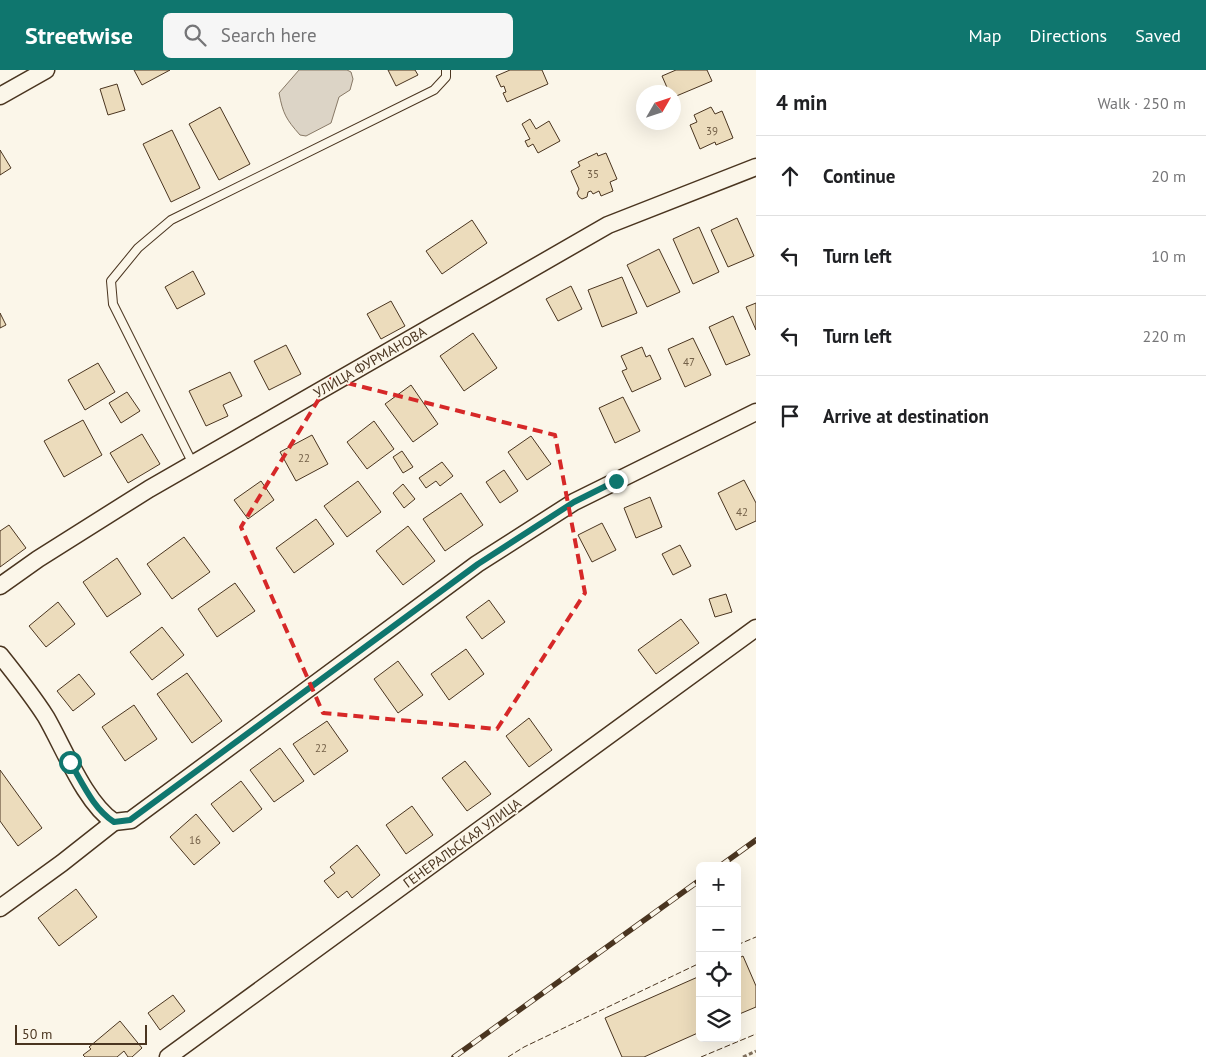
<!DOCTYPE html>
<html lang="en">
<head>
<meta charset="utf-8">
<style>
  body { margin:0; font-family:"PT Sans",sans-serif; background:#f6f6f6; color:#202124 }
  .controls { position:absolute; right:15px; bottom:15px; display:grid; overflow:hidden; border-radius:8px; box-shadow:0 5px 20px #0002 }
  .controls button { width:45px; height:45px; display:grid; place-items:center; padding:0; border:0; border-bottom:1px solid #e0e0e0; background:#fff; color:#202124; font:25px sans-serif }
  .compass { position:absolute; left:636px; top:15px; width:45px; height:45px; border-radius:50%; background:#fff; box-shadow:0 5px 20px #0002; rotate:51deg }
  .scale { position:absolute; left:15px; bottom:12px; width:132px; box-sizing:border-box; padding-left:5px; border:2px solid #4a3520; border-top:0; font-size:14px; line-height:18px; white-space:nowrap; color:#4a3520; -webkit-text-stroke:4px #fbf6e9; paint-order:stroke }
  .stop { position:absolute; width:15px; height:15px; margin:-11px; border:4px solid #0f766e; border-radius:50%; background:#fff }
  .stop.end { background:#0f766e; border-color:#fff; box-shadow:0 1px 5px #0008 }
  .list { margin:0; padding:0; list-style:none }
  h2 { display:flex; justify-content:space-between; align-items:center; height:65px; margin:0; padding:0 20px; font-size:21px }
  h2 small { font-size:16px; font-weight:400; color:#757577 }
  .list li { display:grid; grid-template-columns:32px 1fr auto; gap:15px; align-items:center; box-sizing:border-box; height:80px; padding:0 20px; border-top:1px solid #e0e0e0 }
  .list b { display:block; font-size:19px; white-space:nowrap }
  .list em { font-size:16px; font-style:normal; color:#757577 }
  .icon { flex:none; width:28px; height:28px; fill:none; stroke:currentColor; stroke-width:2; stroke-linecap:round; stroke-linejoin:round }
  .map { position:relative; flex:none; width:756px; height:987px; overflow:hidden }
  header { display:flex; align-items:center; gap:30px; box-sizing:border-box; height:70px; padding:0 25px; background:#0f766e; color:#fff }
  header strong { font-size:24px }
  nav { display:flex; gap:28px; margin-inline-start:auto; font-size:18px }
  .search { width:350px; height:45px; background:#f6f6f6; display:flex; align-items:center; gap:12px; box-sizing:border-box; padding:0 18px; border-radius:8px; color:#757577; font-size:19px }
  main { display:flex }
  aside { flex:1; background:#fff }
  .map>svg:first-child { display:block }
  .water { fill:#dcd4c6; stroke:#887966 }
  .building { fill:#ecdcbc; stroke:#4a3520 }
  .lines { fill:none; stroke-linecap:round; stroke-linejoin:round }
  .lane-casing { stroke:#4a3520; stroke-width:10 }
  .street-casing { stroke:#4a3520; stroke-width:19 }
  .path { stroke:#7f6f5c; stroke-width:3; stroke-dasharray:4 2.5; stroke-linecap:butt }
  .lane { stroke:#fbf6e9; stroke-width:8 }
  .street { stroke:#fbf6e9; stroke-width:16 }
  .rail-casing { stroke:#4a3520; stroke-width:5.5 }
  .rail { stroke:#fbf6e9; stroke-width:4; stroke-dasharray:11; stroke-linecap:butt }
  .fence { stroke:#4a3520; stroke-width:1; stroke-dasharray:6 2.5; stroke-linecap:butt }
  .route { stroke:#0f766e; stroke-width:6 }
  .marked { fill:none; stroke:#d62828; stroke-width:4; stroke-dasharray:10 6; stroke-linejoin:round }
  .labels { text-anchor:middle; stroke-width:4; stroke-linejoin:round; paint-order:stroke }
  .number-label { font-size:11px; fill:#725f47 }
  .street-label { font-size:14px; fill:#4a3520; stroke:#fbf6e9 }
</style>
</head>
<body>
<header>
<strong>Streetwise</strong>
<div class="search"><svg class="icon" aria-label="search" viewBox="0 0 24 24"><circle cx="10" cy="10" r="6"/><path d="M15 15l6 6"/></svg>Search here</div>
<nav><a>Map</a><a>Directions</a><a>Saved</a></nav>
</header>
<main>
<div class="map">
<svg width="756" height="987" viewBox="0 0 756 987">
  <rect width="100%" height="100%" fill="#fbf6e9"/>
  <!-- water -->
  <path class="water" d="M 299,0 L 347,0 L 351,2 L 353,9 L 350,20 L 339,27 L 331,53 L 306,66 L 300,65 C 286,49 283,44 279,23 Z"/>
  <!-- building -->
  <g class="building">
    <polygon points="134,0 170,0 142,15"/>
    <polygon points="388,0 415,0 418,5 396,16"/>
    <polygon points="510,0 542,0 548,14 507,32 503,23 506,22 504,16 501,17 496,6"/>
    <polygon points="676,0 707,0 712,11 674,27 674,22 669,22 662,6"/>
    <polygon points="117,14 125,40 108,45 100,19"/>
    <polygon points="220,37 250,94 219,110 189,54"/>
    <polygon points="711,37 715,44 722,41 733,68 716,75 715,72 700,79 690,55 697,52 694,45"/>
    <polygon points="530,49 536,59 549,51 560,71 538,83 533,74 528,77 525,71 530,69 522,54"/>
    <polygon points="172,60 200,118 171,132 143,74"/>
    <polygon points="0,80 11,98 0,105"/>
    <polygon points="597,83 598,86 606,83 617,109 610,112 613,121 601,126 599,121 593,124 591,121 588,122 587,127 582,129 579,127 577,123 579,119 571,101 580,96 578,92"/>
    <polygon points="737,148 754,186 728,197 711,160"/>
    <polygon points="472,150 487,173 442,204 426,181"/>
    <polygon points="699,157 719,202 693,214 673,169"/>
    <polygon points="659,179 680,222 647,237 627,195"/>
    <polygon points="193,201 205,224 177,239 165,217"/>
    <polygon points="622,207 637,243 602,257 588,220"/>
    <polygon points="571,216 582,239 558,251 546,229"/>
    <polygon points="391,231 405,256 381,269 367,244"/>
    <polygon points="756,233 756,260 746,237"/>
    <polygon points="0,243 6,255 0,258"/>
    <polygon points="733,246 750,285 726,295 709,257"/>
    <polygon points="473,263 497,298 464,321 440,286"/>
    <polygon points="693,268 711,305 685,317 668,279"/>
    <polygon points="286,275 301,304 269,320 254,291"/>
    <polygon points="642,277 646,287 650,285 661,309 632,322 622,301 627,299 621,286"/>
    <polygon points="98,293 115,322 85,340 68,310"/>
    <polygon points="230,302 242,326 223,335 228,346 206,356 189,321"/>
    <polygon points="411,315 438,354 413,372 385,334"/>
    <polygon points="127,322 140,341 121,353 109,333"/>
    <polygon points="623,327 640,361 615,373 599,338"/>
    <polygon points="83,350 102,385 64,407 44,371"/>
    <polygon points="374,351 394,379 367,399 347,372"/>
    <polygon points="142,364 160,394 128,413 110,383"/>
    <polygon points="312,365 328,394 296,411 280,382"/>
    <polygon points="531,366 551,394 527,410 508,382"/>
    <polygon points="402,381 413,397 403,403 393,387"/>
    <polygon points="442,392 453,406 440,416 436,411 426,418 419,408"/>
    <polygon points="504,400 518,421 500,433 486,412"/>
    <polygon points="744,410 756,433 756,451 736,460 718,423"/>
    <polygon points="261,411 274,430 248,449 234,430"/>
    <polygon points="358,411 381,442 347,467 324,436"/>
    <polygon points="403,414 415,429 404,438 393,423"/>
    <polygon points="461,423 483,455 445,481 423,449"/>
    <polygon points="650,427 662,457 636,468 624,438"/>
    <polygon points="316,449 334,474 294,503 276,478"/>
    <polygon points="602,453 616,480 592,492 578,465"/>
    <polygon points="9,455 26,478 0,497 0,461"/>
    <polygon points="408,456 435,491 403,515 376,481"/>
    <polygon points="184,467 210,502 172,529 147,494"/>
    <polygon points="680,475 691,496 673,505 662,484"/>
    <polygon points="117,488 141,524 107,547 83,512"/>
    <polygon points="235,513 255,541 217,567 198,539"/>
    <polygon points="726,524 732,542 715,547 709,529"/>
    <polygon points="489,530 505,552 482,569 466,547"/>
    <polygon points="58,532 75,554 46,577 29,556"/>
    <polygon points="681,549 699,573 656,604 638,580"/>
    <polygon points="162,557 184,585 152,610 130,582"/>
    <polygon points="466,579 484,604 449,630 431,604"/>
    <polygon points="398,591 423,625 398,643 374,609"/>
    <polygon points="187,603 222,651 192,673 157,624"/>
    <polygon points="79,604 95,624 73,641 57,621"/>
    <polygon points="134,635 157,669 125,691 102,657"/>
    <polygon points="529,648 552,680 529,697 506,666"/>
    <polygon points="327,651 348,681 314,705 293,674"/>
    <polygon points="280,678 304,711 274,732 250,700"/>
    <polygon points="465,691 491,724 467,741 442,708"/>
    <polygon points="0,700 42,758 18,776 0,751"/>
    <polygon points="241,711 262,739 233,762 211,734"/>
    <polygon points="412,736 433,765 406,784 386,755"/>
    <polygon points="196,744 220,773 194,795 170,767"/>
    <polygon points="357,775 380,805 352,828 347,821 338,828 324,811 335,803 330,797"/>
    <polygon points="76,819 97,847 59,876 38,848"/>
    <polygon points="743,886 756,916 756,937 737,945 737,889"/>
    <polygon points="700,906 700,962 644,987 622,987 605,948"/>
    <polygon points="173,925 185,941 160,960 148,943"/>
    <polygon points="120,951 142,978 132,987 128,987 124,981 117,987 85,987 83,985 91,979 89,977"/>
  </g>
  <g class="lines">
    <defs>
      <polyline id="lane" points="193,394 113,234 111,211 138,178 171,150 434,20 446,7 446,0"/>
      <g id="street">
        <polyline points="0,26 46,0"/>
        <polyline points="0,516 38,489 149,419 608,155 756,97"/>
        <path d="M 0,585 C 16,605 32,625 46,647 C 64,678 85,733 114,752 L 131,750 L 477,494 L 574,432 L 756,342"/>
        <polyline points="0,838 62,793 114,752"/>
        <polyline points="168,987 756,558"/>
      </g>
    </defs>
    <!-- lane casing -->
    <use href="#lane" class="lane-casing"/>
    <!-- street casing -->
    <use href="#street" class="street-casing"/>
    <!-- path -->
    <polyline class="path" points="743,987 756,981"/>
    <!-- lane -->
    <use href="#lane" class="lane"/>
    <!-- street -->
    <use href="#street" class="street"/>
    <defs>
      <g id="rail">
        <polyline points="720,796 756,770"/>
        <polyline points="454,987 700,810"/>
      </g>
    </defs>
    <!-- rail casing -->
    <use href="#rail" class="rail-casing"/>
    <!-- rail -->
    <use href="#rail" class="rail"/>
    <!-- fence -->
    <g class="fence">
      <polyline points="737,875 756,867"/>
      <polyline points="508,987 524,977 700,893"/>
      <polyline points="701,987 756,964"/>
    </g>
  </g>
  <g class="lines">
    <!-- route -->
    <path class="route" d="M 70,692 C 83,714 93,738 114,752 L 130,750 L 478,494 L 574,432 L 616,411"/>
  </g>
  <!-- marked area -->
  <path class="marked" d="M 331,309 L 555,365 L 585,523 L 497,659 L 323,643 L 241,457 Z"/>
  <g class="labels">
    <!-- number labels -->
    <g class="number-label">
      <text x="712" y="65">39</text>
      <text x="593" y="108">35</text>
      <text x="689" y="296">47</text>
      <text x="304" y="392">22</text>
      <text x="742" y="446">42</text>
      <text x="321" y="682">22</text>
      <text x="195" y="774">16</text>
    </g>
    <!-- street labels -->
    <g class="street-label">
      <text transform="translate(370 292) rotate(-30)" y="5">УЛИЦА ФУРМАНОВА</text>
      <text transform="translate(462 773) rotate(-36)" y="5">ГЕНЕРАЛЬСКАЯ УЛИЦА</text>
    </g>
  </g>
</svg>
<div class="controls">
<button>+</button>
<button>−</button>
<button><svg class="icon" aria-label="locate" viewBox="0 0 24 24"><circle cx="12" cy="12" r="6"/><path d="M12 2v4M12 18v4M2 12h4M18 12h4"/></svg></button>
<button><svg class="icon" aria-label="layers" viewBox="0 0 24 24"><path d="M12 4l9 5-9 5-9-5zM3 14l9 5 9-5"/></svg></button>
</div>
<svg class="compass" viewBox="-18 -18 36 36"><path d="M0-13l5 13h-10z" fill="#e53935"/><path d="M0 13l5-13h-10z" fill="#757577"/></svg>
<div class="scale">50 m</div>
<div class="stop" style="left:70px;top:692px"></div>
<div class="stop end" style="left:616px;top:411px"></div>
</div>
<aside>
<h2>4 min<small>Walk · 250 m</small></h2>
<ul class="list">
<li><svg class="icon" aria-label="ahead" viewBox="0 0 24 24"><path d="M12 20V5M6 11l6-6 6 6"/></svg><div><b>Continue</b></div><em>20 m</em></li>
<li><svg class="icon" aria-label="left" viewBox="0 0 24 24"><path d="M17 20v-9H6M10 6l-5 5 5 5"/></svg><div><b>Turn left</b></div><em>10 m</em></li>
<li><svg class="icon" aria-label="left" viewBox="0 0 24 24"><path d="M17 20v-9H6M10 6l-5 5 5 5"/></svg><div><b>Turn left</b></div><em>220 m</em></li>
<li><svg class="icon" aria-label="arrive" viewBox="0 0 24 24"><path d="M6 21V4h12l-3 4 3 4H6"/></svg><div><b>Arrive at destination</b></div></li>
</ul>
</aside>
</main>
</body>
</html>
